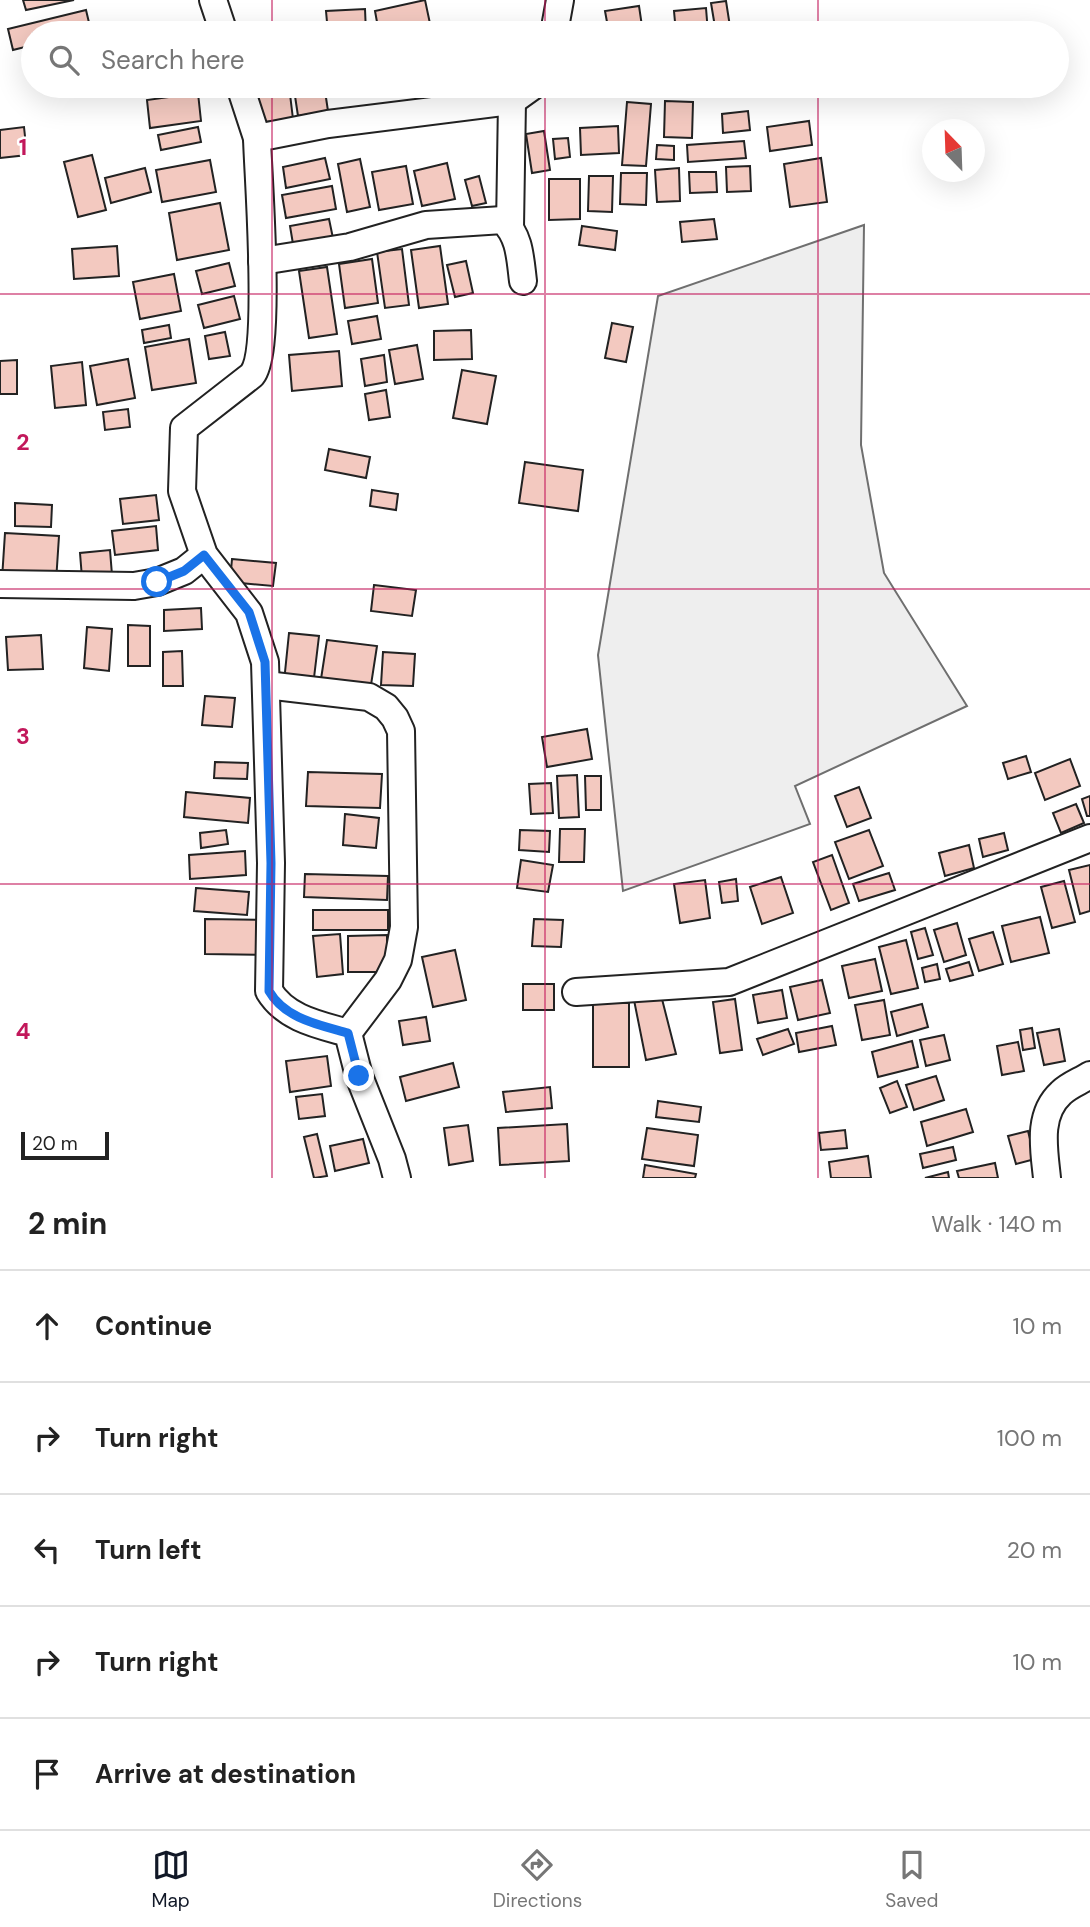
<!DOCTYPE html>
<html lang="en">
<head>
<meta charset="utf-8">
<style>
  body { margin:0; font-family:"DM Sans",sans-serif; background:#f6f6f6; color:#222 }
  .compass { position:absolute; left:922px; top:119px; width:63px; height:63px; border-radius:50%; background:#fff; box-shadow:0 7px 28px #0002; rotate:337deg }
  .scale { position:absolute; left:21px; bottom:18px; width:88px; box-sizing:border-box; padding-left:7px; border:4px solid #222; border-top:0; font-size:19px; line-height:24px; white-space:nowrap; color:#222; -webkit-text-stroke:5px #fff; paint-order:stroke }
  .stop { position:absolute; width:21px; height:21px; margin:-16px; border:5px solid #1a73e8; border-radius:50%; background:#fff }
  .stop.end { background:#1a73e8; border-color:#fff; box-shadow:0 2px 7px #0008 }
  .list { margin:0; padding:0; list-style:none }
  h2 { display:flex; justify-content:space-between; align-items:center; height:91px; margin:0; padding:0 28px; font-size:30px }
  h2 small { font-size:23px; font-weight:400; color:#767676 }
  .list li { display:grid; grid-template-columns:46px 1fr auto; gap:21px; align-items:center; box-sizing:border-box; height:112px; padding:0 28px; border-top:2px solid #e0e0e0 }
  .list b { display:block; font-size:26px; white-space:nowrap }
  .list em { font-size:23px; font-style:normal; color:#767676 }
  .icon { flex:none; width:38px; height:38px; fill:none; stroke:currentColor; stroke-width:2; stroke-linecap:round; stroke-linejoin:round }
  .map { position:relative; flex:none; width:1090px; height:1178px; overflow:hidden }
  .search { position:absolute; background:#fff; box-shadow:0 7px 28px #0002; left:21px; right:21px; top:21px; height:77px; display:flex; align-items:center; gap:18px; box-sizing:border-box; padding:0 24px; border-radius:38px; color:#767676; font-size:26px }
  .sheet { height:651px; background:#fff }
  nav { display:flex; justify-content:space-around; align-items:center; box-sizing:border-box; height:98px; border-top:2px solid #e0e0e0; background:#fff; font-size:19px; color:#767676 }
  nav a { display:grid; justify-items:center; gap:4px }
  nav .on { color:#111827 }
  .map>svg:first-child { display:block }
  .green { fill:#eee; stroke:#6f6f6f; stroke-width:2 }
  .building { fill:#f3c9c0; stroke:#222; stroke-width:2 }
  .lines { fill:none; stroke-linecap:round; stroke-linejoin:round }
  .street-casing { stroke:#222; stroke-width:30 }
  .street { stroke:#fff; stroke-width:26 }
  .route { stroke:#1a73e8; stroke-width:9 }
  .grid { fill:none; stroke:#c2185b; stroke-width:2; stroke-opacity:0.55 }
  .grid-label { font-size:23px; text-anchor:middle; font-weight:bold; fill:#c2185b; stroke:#fff; stroke-width:5; stroke-linejoin:round; paint-order:stroke }
</style>
</head>
<body>
<div class="map">
<svg width="1090" height="1178" viewBox="0 0 1090 1178">
  <rect width="100%" height="100%" fill="#fff"/>
  <!-- green -->
  <polygon class="green" points="864,225 861,445 884,573 967,706 795,786 810,824 623,891 598,655 658,296"/>
  <!-- building -->
  <g class="building">
    <polygon points="23,0 74,0 26,10"/>
    <polygon points="425,0 432,33 379,33 375,11"/>
    <polygon points="726,1 731,33 716,33 711,3"/>
    <polygon points="639,6 643,33 609,33 605,11"/>
    <polygon points="706,8 708,33 676,33 674,11"/>
    <polygon points="365,9 366,33 328,33 326,11"/>
    <polygon points="86,10 91,31 80,33 33,33 33,45 13,50 8,29"/>
    <polygon points="451,25 479,26 478,33 451,33"/>
    <polygon points="252,86 289,86 293,119 256,123"/>
    <polygon points="325,91 328,111 298,116 295,96"/>
    <polygon points="198,93 201,121 150,128 147,100"/>
    <polygon points="665,101 693,102 692,138 664,137"/>
    <polygon points="627,102 651,104 646,166 622,165"/>
    <polygon points="748,111 750,130 723,133 722,114"/>
    <polygon points="809,121 812,145 770,151 767,127"/>
    <polygon points="618,126 619,153 581,155 580,128"/>
    <polygon points="24,127 27,155 0,158 0,130"/>
    <polygon points="198,127 201,142 161,150 158,135"/>
    <polygon points="544,131 550,170 532,173 526,134"/>
    <polygon points="568,138 570,157 555,159 553,139"/>
    <polygon points="744,141 746,158 688,162 687,145"/>
    <polygon points="657,145 674,146 674,160 656,159"/>
    <polygon points="92,155 106,210 78,217 64,162"/>
    <polygon points="325,158 330,179 286,188 283,167"/>
    <polygon points="821,158 827,202 790,207 784,164"/>
    <polygon points="360,159 370,207 347,212 338,164"/>
    <polygon points="210,160 216,192 162,202 156,170"/>
    <polygon points="447,163 455,199 422,206 414,171"/>
    <polygon points="406,166 413,204 379,210 372,172"/>
    <polygon points="750,166 751,191 727,192 726,167"/>
    <polygon points="145,168 151,192 111,203 105,178"/>
    <polygon points="679,168 680,201 657,202 655,170"/>
    <polygon points="689,172 716,172 717,192 690,193"/>
    <polygon points="621,173 647,173 646,205 620,204"/>
    <polygon points="479,176 486,203 472,206 465,180"/>
    <polygon points="589,176 613,176 612,212 588,211"/>
    <polygon points="549,179 580,179 580,219 549,220"/>
    <polygon points="332,186 336,209 286,218 282,195"/>
    <polygon points="220,203 229,250 177,260 169,213"/>
    <polygon points="329,219 334,243 294,250 290,226"/>
    <polygon points="714,219 717,239 682,242 680,222"/>
    <polygon points="582,226 617,231 615,250 579,245"/>
    <polygon points="117,246 119,276 74,279 72,249"/>
    <polygon points="440,246 448,304 419,308 411,250"/>
    <polygon points="402,249 409,305 385,308 377,252"/>
    <polygon points="372,259 378,303 345,308 339,264"/>
    <polygon points="466,261 473,293 455,297 447,265"/>
    <polygon points="229,263 235,286 202,294 196,271"/>
    <polygon points="327,267 337,334 309,338 299,271"/>
    <polygon points="174,274 181,311 140,319 133,282"/>
    <polygon points="234,296 240,319 204,328 198,305"/>
    <polygon points="377,316 381,339 352,344 348,321"/>
    <polygon points="612,323 633,327 626,362 605,358"/>
    <polygon points="169,325 171,338 144,343 142,330"/>
    <polygon points="471,330 472,359 434,360 434,331"/>
    <polygon points="225,332 230,356 209,359 205,336"/>
    <polygon points="189,339 196,383 152,390 145,347"/>
    <polygon points="417,345 423,379 395,384 389,350"/>
    <polygon points="339,351 342,386 292,391 289,355"/>
    <polygon points="384,355 387,382 365,386 361,359"/>
    <polygon points="128,359 135,398 97,405 90,366"/>
    <polygon points="17,360 17,394 0,394 0,361"/>
    <polygon points="82,362 86,405 55,408 51,366"/>
    <polygon points="462,370 496,376 487,424 453,418"/>
    <polygon points="386,390 390,417 369,420 365,394"/>
    <polygon points="128,409 130,427 105,430 103,412"/>
    <polygon points="329,449 370,457 366,478 325,470"/>
    <polygon points="525,462 583,470 578,511 519,503"/>
    <polygon points="372,490 398,494 396,510 370,506"/>
    <polygon points="156,495 159,520 123,524 120,499"/>
    <polygon points="15,503 52,505 51,527 15,526"/>
    <polygon points="156,526 158,550 115,555 112,531"/>
    <polygon points="5,533 59,536 56,582 2,579"/>
    <polygon points="110,550 112,575 82,578 80,553"/>
    <polygon points="232,559 276,563 273,586 230,582"/>
    <polygon points="374,585 416,590 412,616 371,611"/>
    <polygon points="201,608 202,629 164,631 164,610"/>
    <polygon points="128,625 150,626 150,666 128,666"/>
    <polygon points="87,627 112,629 109,671 84,668"/>
    <polygon points="289,633 319,636 313,686 284,682"/>
    <polygon points="41,635 43,669 8,670 6,637"/>
    <polygon points="327,640 377,646 371,685 321,679"/>
    <polygon points="182,651 183,686 163,686 163,652"/>
    <polygon points="383,652 415,654 413,686 381,685"/>
    <polygon points="205,696 235,698 232,727 202,725"/>
    <polygon points="587,729 592,759 547,767 542,737"/>
    <polygon points="1026,756 1031,772 1008,779 1003,763"/>
    <polygon points="1070,759 1080,786 1045,800 1035,773"/>
    <polygon points="215,762 248,763 247,779 214,778"/>
    <polygon points="308,772 382,774 380,808 306,806"/>
    <polygon points="577,775 579,817 559,818 557,776"/>
    <polygon points="585,776 601,776 601,810 586,810"/>
    <polygon points="551,783 553,813 531,814 529,784"/>
    <polygon points="859,787 871,818 847,827 835,796"/>
    <polygon points="186,792 250,798 248,823 184,817"/>
    <polygon points="1090,796 1090,816 1087,816 1082,799"/>
    <polygon points="1076,804 1084,823 1061,833 1053,813"/>
    <polygon points="345,814 379,818 376,848 343,845"/>
    <polygon points="560,829 585,829 584,862 559,862"/>
    <polygon points="226,830 228,844 201,848 200,833"/>
    <polygon points="520,830 550,831 549,852 519,850"/>
    <polygon points="869,830 883,866 849,879 835,842"/>
    <polygon points="1004,833 1008,850 983,857 979,839"/>
    <polygon points="969,845 974,868 945,876 939,853"/>
    <polygon points="245,851 246,875 190,879 189,855"/>
    <polygon points="832,855 849,903 831,910 813,862"/>
    <polygon points="521,860 553,865 548,892 517,888"/>
    <polygon points="1090,865 1090,911 1080,914 1069,870"/>
    <polygon points="889,873 895,890 859,901 853,884"/>
    <polygon points="305,874 388,876 387,900 304,897"/>
    <polygon points="781,877 793,913 762,924 750,887"/>
    <polygon points="736,879 738,901 722,903 719,882"/>
    <polygon points="705,880 710,918 680,923 674,884"/>
    <polygon points="1064,881 1075,922 1052,928 1041,887"/>
    <polygon points="196,888 249,892 247,915 194,911"/>
    <rect x="313" y="910" width="75" height="20"/>
    <polygon points="1040,917 1049,953 1011,962 1002,926"/>
    <polygon points="205,919 266,920 266,955 205,954"/>
    <polygon points="534,919 563,920 561,947 532,946"/>
    <polygon points="957,923 966,955 944,962 934,930"/>
    <polygon points="925,928 933,955 918,959 911,932"/>
    <polygon points="993,932 1003,964 979,971 969,939"/>
    <polygon points="340,934 343,974 317,977 313,936"/>
    <polygon points="387,935 387,972 348,972 348,936"/>
    <polygon points="906,940 918,988 891,994 879,947"/>
    <polygon points="455,950 466,1000 433,1007 422,957"/>
    <polygon points="875,959 882,991 849,998 842,966"/>
    <polygon points="969,962 973,975 950,981 946,969"/>
    <polygon points="937,964 940,979 925,982 922,968"/>
    <polygon points="822,980 830,1013 798,1020 790,987"/>
    <rect x="523" y="984" width="31" height="26"/>
    <polygon points="782,990 787,1018 758,1023 753,995"/>
    <polygon points="662,999 676,1054 646,1060 634,1000"/>
    <polygon points="735,999 742,1050 720,1053 713,1002"/>
    <polygon points="884,1000 890,1035 862,1040 855,1005"/>
    <rect x="593" y="1003" width="36" height="64"/>
    <polygon points="922,1004 928,1027 897,1036 891,1012"/>
    <polygon points="426,1017 430,1041 403,1045 399,1021"/>
    <polygon points="832,1026 836,1045 799,1052 796,1033"/>
    <polygon points="1032,1028 1035,1048 1023,1050 1020,1030"/>
    <polygon points="788,1029 794,1044 763,1055 757,1039"/>
    <polygon points="1059,1029 1065,1061 1044,1065 1037,1033"/>
    <polygon points="944,1035 950,1060 926,1066 920,1040"/>
    <polygon points="912,1041 918,1067 878,1077 872,1052"/>
    <polygon points="1018,1042 1024,1071 1002,1075 997,1046"/>
    <polygon points="327,1056 331,1086 290,1092 286,1061"/>
    <polygon points="453,1063 459,1087 406,1101 400,1077"/>
    <polygon points="936,1076 944,1100 914,1110 906,1085"/>
    <polygon points="897,1081 907,1107 890,1113 880,1088"/>
    <polygon points="550,1087 552,1108 506,1112 503,1092"/>
    <polygon points="322,1094 325,1116 299,1119 296,1097"/>
    <polygon points="658,1101 701,1107 699,1122 656,1117"/>
    <polygon points="966,1109 973,1132 927,1146 921,1122"/>
    <polygon points="567,1124 569,1161 500,1165 498,1128"/>
    <polygon points="468,1125 473,1161 449,1165 444,1128"/>
    <polygon points="647,1128 698,1135 694,1166 642,1159"/>
    <polygon points="845,1130 847,1148 821,1150 819,1133"/>
    <polygon points="1028,1131 1035,1159 1016,1164 1008,1136"/>
    <polygon points="317,1134 327,1176 314,1178 304,1137"/>
    <polygon points="363,1139 369,1163 335,1171 330,1146"/>
    <polygon points="953,1147 956,1160 923,1168 920,1154"/>
    <polygon points="868,1156 871,1178 831,1178 829,1162"/>
    <polygon points="995,1163 998,1178 959,1178 957,1171"/>
    <polygon points="645,1165 696,1174 695,1178 643,1178"/>
    <polygon points="948,1172 949,1178 925,1178"/>
  </g>
  <g class="lines">
    <defs>
      <g id="street">
        <polyline points="213,0 224,33"/>
        <polyline points="554,33 560,0"/>
        <polyline points="240,86 257,138"/>
        <polyline points="510,227 512,101"/>
        <path d="M 262,261 L 350,247 L 426,225 L 503,220 C 520,237 520,257 523,281"/>
        <polyline points="0,584 134,586 157,582 184,571 204,555"/>
        <polyline points="266,685 369,697 386,707 395,718 401,731 404,927 398,960 388,980 348,1033"/>
        <polyline points="576,992 729,982 1090,838"/>
        <path d="M 397,1178 L 392,1159 L 359,1076 L 348,1033 C 320,1025 286,1019 269,991 L 271,863 L 265,662 L 249,613 L 204,555 L 182,491 L 184,428 L 252,375 C 272,350 258,178 257,138 L 328,124 L 512,101 L 533,86"/>
        <path d="M 1047,1178 C 1044,1149 1037,1115 1061,1093 C 1069,1085 1081,1081 1090,1075"/>
      </g>
    </defs>
    <!-- street casing -->
    <use href="#street" class="street-casing"/>
    <!-- street -->
    <use href="#street" class="street"/>
  </g>
  <g class="lines">
    <!-- route -->
    <path class="route" d="M 157,582 L 184,571 L 204,555 L 249,612 L 265,662 L 271,863 L 269,991 C 285,1019 320,1025 348,1033 L 359,1076"/>
  </g>
  <!-- grid -->
  <path class="grid" d="M 272,0 L 272,33M 545,0 L 545,33M 818,0 L 818,33M 272,86 L 272,1178M 545,86 L 545,1178M 818,86 L 818,1178M 0,294 L 1090,294M 0,589 L 1090,589M 0,884 L 1090,884"/>
  <g class="grid-label">
    <text x="23" y="155">1</text>
    <text x="23" y="450">2</text>
    <text x="23" y="744">3</text>
    <text x="23" y="1039">4</text>
  </g>
</svg>
<svg class="compass" viewBox="-18 -18 36 36"><path d="M0-13l5 13h-10z" fill="#e53935"/><path d="M0 13l5-13h-10z" fill="#767676"/></svg>
<div class="scale">20 m</div>
<div class="stop" style="left:157px;top:582px"></div>
<div class="stop end" style="left:359px;top:1076px"></div>
<div class="search"><svg class="icon" aria-label="search" viewBox="0 0 24 24"><circle cx="10" cy="10" r="6"/><path d="M15 15l6 6"/></svg>Search here</div>
</div>
<section class="sheet">
<h2>2 min<small>Walk · 140 m</small></h2>
<ul class="list">
<li><svg class="icon" aria-label="ahead" viewBox="0 0 24 24"><path d="M12 20V5M6 11l6-6 6 6"/></svg><div><b>Continue</b></div><em>10 m</em></li>
<li><svg class="icon" aria-label="right" viewBox="0 0 24 24"><path d="M7 20v-9h11M14 6l5 5-5 5"/></svg><div><b>Turn right</b></div><em>100 m</em></li>
<li><svg class="icon" aria-label="left" viewBox="0 0 24 24"><path d="M17 20v-9H6M10 6l-5 5 5 5"/></svg><div><b>Turn left</b></div><em>20 m</em></li>
<li><svg class="icon" aria-label="right" viewBox="0 0 24 24"><path d="M7 20v-9h11M14 6l5 5-5 5"/></svg><div><b>Turn right</b></div><em>10 m</em></li>
<li><svg class="icon" aria-label="arrive" viewBox="0 0 24 24"><path d="M6 21V4h12l-3 4 3 4H6"/></svg><div><b>Arrive at destination</b></div></li>
</ul>
</section>
<nav>
<a class="on"><svg class="icon" aria-label="map" viewBox="0 0 24 24"><path d="M3 6l6-2 6 2 6-2v14l-6 2-6-2-6 2zM9 4v14M15 6v14"/></svg>Map</a>
<a><svg class="icon" aria-label="directions" viewBox="0 0 24 24"><path d="M12 3l9 9-9 9-9-9zM9 14v-3h6M13 9l2 2-2 2"/></svg>Directions</a>
<a><svg class="icon" aria-label="saved" viewBox="0 0 24 24"><path d="M7 4h10v16l-5-4-5 4z"/></svg>Saved</a>
</nav>
</body>
</html>
